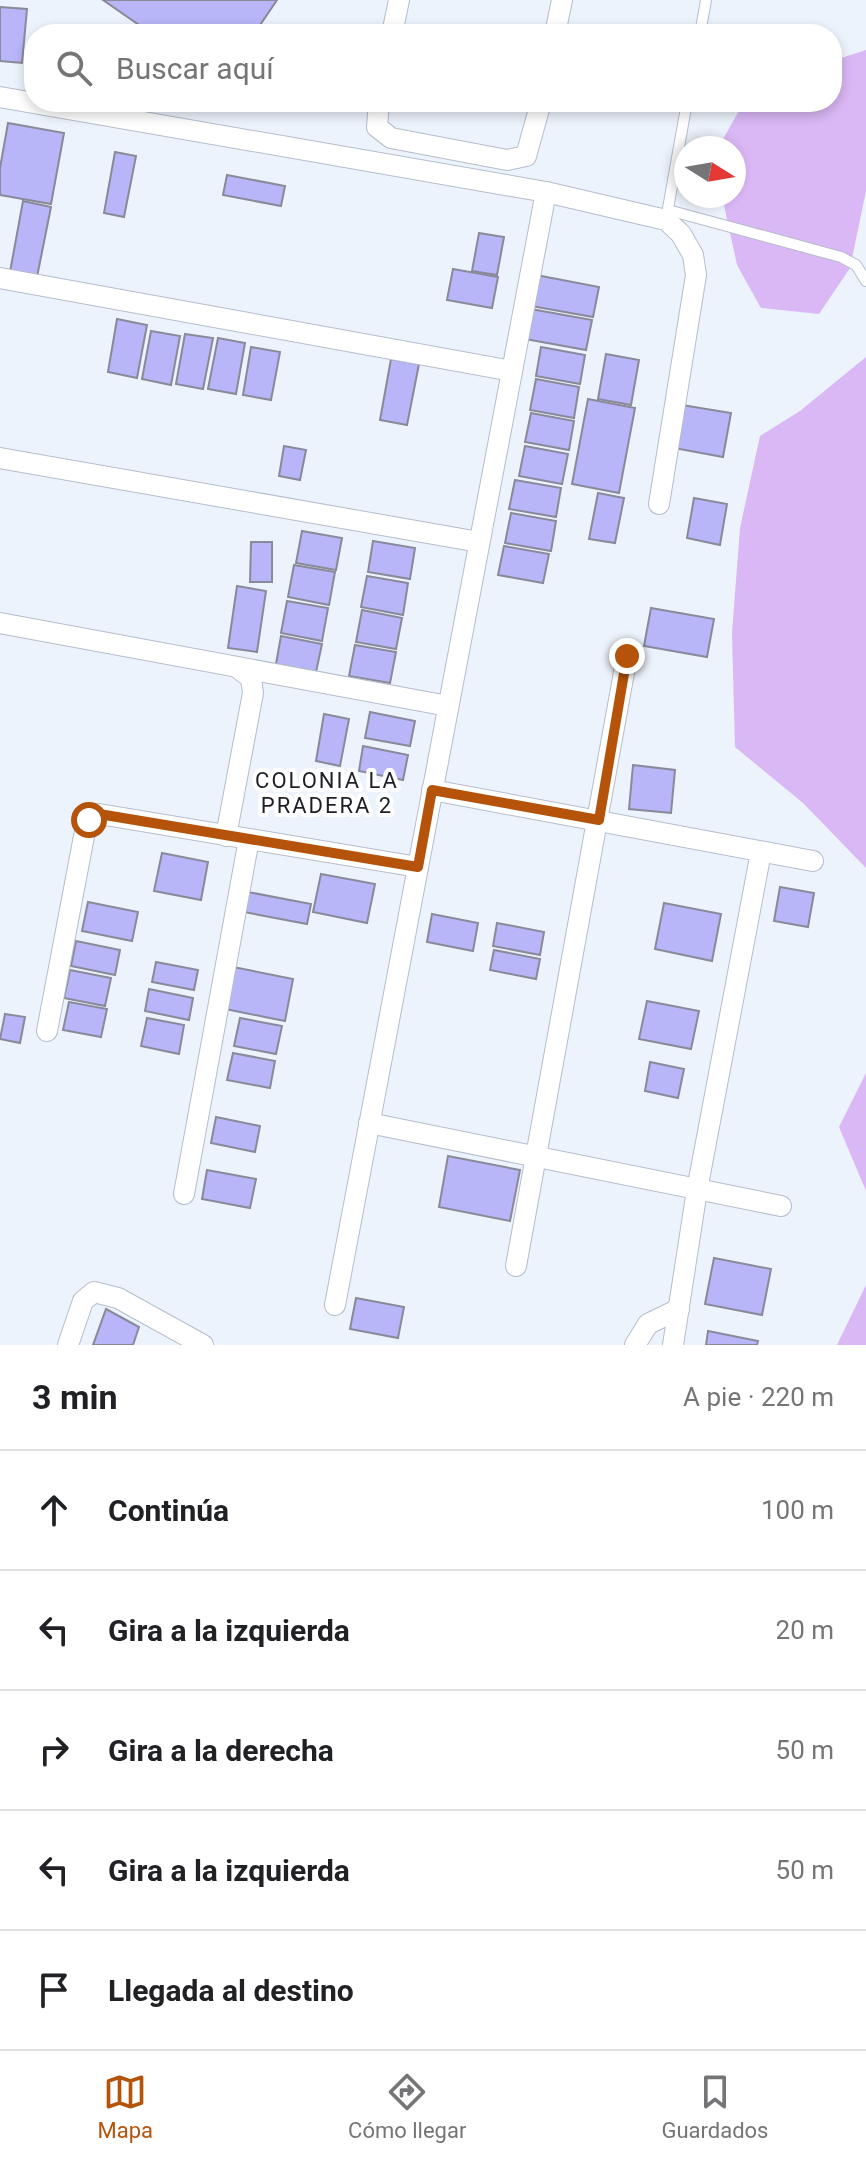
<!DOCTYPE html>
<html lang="es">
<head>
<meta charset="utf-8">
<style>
  body { margin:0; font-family:Roboto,sans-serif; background:#f2f2f2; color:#202124 }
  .compass { position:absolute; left:674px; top:136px; width:72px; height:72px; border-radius:50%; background:#fff; box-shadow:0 4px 12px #0003; rotate:101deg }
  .stop { position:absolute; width:24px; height:24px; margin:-18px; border:6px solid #b45309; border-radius:50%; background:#fff }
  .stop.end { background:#b45309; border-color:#fff; box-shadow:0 2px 8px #0008 }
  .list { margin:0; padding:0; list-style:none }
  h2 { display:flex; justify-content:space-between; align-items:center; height:104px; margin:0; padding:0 32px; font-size:34px }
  h2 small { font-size:26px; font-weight:400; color:#757577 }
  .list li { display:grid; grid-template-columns:52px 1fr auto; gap:24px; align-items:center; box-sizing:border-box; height:120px; padding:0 32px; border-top:2px solid #e0e0e0 }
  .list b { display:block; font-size:30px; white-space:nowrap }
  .list em { font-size:26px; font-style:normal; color:#757577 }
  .icon { flex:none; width:44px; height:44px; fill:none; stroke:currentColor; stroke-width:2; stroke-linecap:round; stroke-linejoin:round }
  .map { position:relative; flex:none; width:866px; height:1345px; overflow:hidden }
  .search { position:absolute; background:#fff; box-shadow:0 4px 12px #0003; left:24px; right:24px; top:24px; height:88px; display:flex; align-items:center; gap:20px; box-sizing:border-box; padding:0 28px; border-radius:32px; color:#757577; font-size:30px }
  .sheet { height:704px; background:#fff }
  nav { display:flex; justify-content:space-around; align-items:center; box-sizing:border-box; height:112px; border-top:2px solid #e0e0e0; background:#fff; font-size:22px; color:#757577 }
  nav a { display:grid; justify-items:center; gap:4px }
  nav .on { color:#b45309 }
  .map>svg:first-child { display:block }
  .green { fill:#dab7f5 }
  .building { fill:#b8b5f8; stroke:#8a8999; stroke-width:2 }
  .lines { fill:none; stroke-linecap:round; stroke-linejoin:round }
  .lane-casing { stroke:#b5bdcc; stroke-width:12 }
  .street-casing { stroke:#b5bdcc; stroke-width:22 }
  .lane { stroke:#fff; stroke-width:10 }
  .street { stroke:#fff; stroke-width:20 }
  .route { stroke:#b45309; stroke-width:10 }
  .labels { text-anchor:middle; stroke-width:8; stroke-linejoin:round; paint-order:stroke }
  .neighbourhood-label { font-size:22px; letter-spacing:2px; fill:#1c1f25; stroke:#fff }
</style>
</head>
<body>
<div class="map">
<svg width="866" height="1345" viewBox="0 0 866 1345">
  <rect width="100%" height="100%" fill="#edf3fc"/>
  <!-- green -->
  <g class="green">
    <polygon points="866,50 866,191 850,268 819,314 761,308 737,265 722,196 734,196 734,148 718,148 744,102 832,102 832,61"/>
    <polygon points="866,357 866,868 803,803 735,747 732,633 740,528 760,436 800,411"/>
    <polygon points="866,1073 866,1191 839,1127"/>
    <polygon points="866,1285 866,1345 837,1345"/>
  </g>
  <!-- building -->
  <g class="building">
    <polygon points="103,0 277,0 254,34 152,34"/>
    <polygon points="0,7 27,9 22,63 0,61"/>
    <polygon points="8,123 64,133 51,204 0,195 0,168"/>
    <polygon points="115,152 136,156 124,217 104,213"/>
    <polygon points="227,175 285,186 281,206 223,195"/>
    <polygon points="23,201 51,207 37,277 10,272"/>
    <polygon points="479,233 504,237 497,275 472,271"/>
    <polygon points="453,269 498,277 492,308 447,300"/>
    <polygon points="536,275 599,287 593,317 531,306"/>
    <polygon points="531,309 592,320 586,350 525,339"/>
    <polygon points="117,319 147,325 137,378 108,372"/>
    <polygon points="151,331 180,336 171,385 142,379"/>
    <polygon points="185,334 213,338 203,389 176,384"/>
    <polygon points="218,338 245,343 236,394 208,389"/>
    <polygon points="251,347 280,352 271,400 243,395"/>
    <polygon points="541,347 585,355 580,384 536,376"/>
    <polygon points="606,354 639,360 631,405 598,399"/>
    <polygon points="391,359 419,364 407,425 380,420"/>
    <polygon points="536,379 579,387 574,418 530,410"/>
    <polygon points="588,399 635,408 619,493 572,484"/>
    <polygon points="682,405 731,413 723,457 674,448"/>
    <polygon points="531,413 574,421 569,450 525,442"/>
    <polygon points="284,446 306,450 300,480 279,476"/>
    <polygon points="525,446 568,454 562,484 519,476"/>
    <polygon points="515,480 561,488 556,517 509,509"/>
    <polygon points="598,493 624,498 615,543 589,539"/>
    <polygon points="694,498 727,504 720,545 687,538"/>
    <polygon points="511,513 556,521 551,551 505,543"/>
    <polygon points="302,531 342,538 336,570 296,563"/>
    <polygon points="373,541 415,548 410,579 368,572"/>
    <polygon points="251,542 272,542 272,582 250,582"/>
    <polygon points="504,546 549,554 543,583 498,575"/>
    <polygon points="294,565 335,572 329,605 288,597"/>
    <polygon points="367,576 408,583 403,615 361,607"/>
    <polygon points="237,586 266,591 257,652 228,648"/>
    <polygon points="287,601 328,608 322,641 281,633"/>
    <polygon points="651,608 714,619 707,657 644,646"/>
    <polygon points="362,610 402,618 396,649 356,642"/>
    <polygon points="281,636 322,644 316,672 276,664"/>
    <polygon points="355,645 396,652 390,683 349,676"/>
    <polygon points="370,712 415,721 410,746 365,738"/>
    <polygon points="324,714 349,719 340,766 316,761"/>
    <polygon points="363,746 408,755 403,780 359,771"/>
    <polygon points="633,765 675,770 671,813 629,809"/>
    <polygon points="162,853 208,862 201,900 154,891"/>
    <polygon points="321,874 375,884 367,923 313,912"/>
    <polygon points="780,887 814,893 808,927 774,921"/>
    <polygon points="248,892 311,904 307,924 244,912"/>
    <polygon points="88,902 138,912 132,941 82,931"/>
    <polygon points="664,903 721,914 712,961 655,949"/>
    <polygon points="432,914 478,923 473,951 427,942"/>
    <polygon points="497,923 544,932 540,955 493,946"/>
    <polygon points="76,941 120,950 115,975 71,966"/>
    <polygon points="494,950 540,959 536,979 490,970"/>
    <polygon points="156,962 198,970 194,990 152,982"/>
    <polygon points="233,967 293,979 285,1021 225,1009"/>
    <polygon points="70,970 111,978 105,1006 64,998"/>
    <polygon points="149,989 193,998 189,1020 145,1011"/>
    <polygon points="647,1001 699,1011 691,1049 639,1039"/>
    <polygon points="69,1002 107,1009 101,1037 63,1030"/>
    <polygon points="5,1014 25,1017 20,1043 0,1039"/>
    <polygon points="147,1018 184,1025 179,1054 141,1046"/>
    <polygon points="240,1018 282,1026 276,1054 234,1046"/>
    <polygon points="233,1053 275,1061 270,1088 227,1080"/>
    <polygon points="650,1062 684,1069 678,1098 645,1091"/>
    <polygon points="216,1117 260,1126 255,1152 211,1143"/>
    <polygon points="448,1156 520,1170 510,1221 439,1207"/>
    <polygon points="207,1170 256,1179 250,1208 202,1199"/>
    <polygon points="714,1258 771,1269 762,1315 705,1304"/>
    <polygon points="356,1298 404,1307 398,1338 350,1329"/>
    <polygon points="106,1309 139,1327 133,1345 93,1345"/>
    <polygon points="708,1331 758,1341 757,1345 706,1345"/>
  </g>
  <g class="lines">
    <defs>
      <g id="lane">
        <polyline points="700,34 706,0"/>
        <polyline points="668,210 841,257 856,265 866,281"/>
        <polyline points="667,214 687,102"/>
      </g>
      <g id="street">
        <polyline points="392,34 399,0"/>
        <polyline points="555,34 562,0"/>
        <polyline points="0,97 546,192 666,220 681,234 693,255 696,275 659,504"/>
        <polyline points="379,102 377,127 391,138 507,160 526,156 541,102"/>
        <polyline points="0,278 512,371"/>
        <polyline points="0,458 479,542"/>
        <polyline points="0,623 448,706"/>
        <polyline points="432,790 813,861"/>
        <polyline points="226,836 253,693 251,678 239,669"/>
        <polyline points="47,1031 85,831 89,820 99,814 418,867"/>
        <polyline points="369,1123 781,1206"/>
        <polyline points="184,1194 249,839"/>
        <polyline points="516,1266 627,656"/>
        <polyline points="335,1305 546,192"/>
        <polyline points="68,1345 83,1301 94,1292 118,1298 203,1345"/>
        <polyline points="635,1345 648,1324 679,1309"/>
        <polyline points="673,1345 697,1190 761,852"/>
      </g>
    </defs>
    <!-- lane casing -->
    <use href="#lane" class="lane-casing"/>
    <!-- street casing -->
    <use href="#street" class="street-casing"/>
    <!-- lane -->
    <use href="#lane" class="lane"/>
    <!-- street -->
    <use href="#street" class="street"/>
  </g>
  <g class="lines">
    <!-- route -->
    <polyline class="route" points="89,820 99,814 418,867 432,790 599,820 627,656"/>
  </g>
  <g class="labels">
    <!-- neighbourhood labels -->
    <g class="neighbourhood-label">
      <text x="327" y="788">COLONIA LA<tspan x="327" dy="25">PRADERA 2</tspan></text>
    </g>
  </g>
</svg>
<svg class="compass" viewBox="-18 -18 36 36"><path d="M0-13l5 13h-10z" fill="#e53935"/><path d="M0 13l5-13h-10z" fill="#757577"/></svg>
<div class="stop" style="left:89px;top:820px"></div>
<div class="stop end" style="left:627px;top:656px"></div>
<div class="search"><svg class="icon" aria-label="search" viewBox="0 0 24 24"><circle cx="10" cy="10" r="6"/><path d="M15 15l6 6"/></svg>Buscar aquí</div>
</div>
<section class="sheet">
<h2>3 min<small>A pie · 220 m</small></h2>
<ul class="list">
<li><svg class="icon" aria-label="ahead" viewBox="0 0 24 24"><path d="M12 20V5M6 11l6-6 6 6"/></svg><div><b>Continúa</b></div><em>100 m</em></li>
<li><svg class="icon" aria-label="left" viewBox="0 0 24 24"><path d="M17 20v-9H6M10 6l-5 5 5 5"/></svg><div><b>Gira a la izquierda</b></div><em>20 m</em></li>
<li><svg class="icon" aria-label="right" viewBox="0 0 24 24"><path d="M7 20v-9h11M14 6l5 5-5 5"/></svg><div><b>Gira a la derecha</b></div><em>50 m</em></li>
<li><svg class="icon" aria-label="left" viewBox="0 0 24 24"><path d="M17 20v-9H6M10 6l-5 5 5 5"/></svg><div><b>Gira a la izquierda</b></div><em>50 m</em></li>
<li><svg class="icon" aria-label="arrive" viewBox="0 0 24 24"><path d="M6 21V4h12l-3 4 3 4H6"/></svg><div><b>Llegada al destino</b></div></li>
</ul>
</section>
<nav>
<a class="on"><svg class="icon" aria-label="map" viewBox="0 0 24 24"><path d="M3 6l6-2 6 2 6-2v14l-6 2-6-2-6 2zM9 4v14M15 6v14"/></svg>Mapa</a>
<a><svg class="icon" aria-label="directions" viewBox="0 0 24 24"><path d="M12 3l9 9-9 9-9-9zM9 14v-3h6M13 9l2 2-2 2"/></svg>Cómo llegar</a>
<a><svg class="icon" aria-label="saved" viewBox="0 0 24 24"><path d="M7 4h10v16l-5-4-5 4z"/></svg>Guardados</a>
</nav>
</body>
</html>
